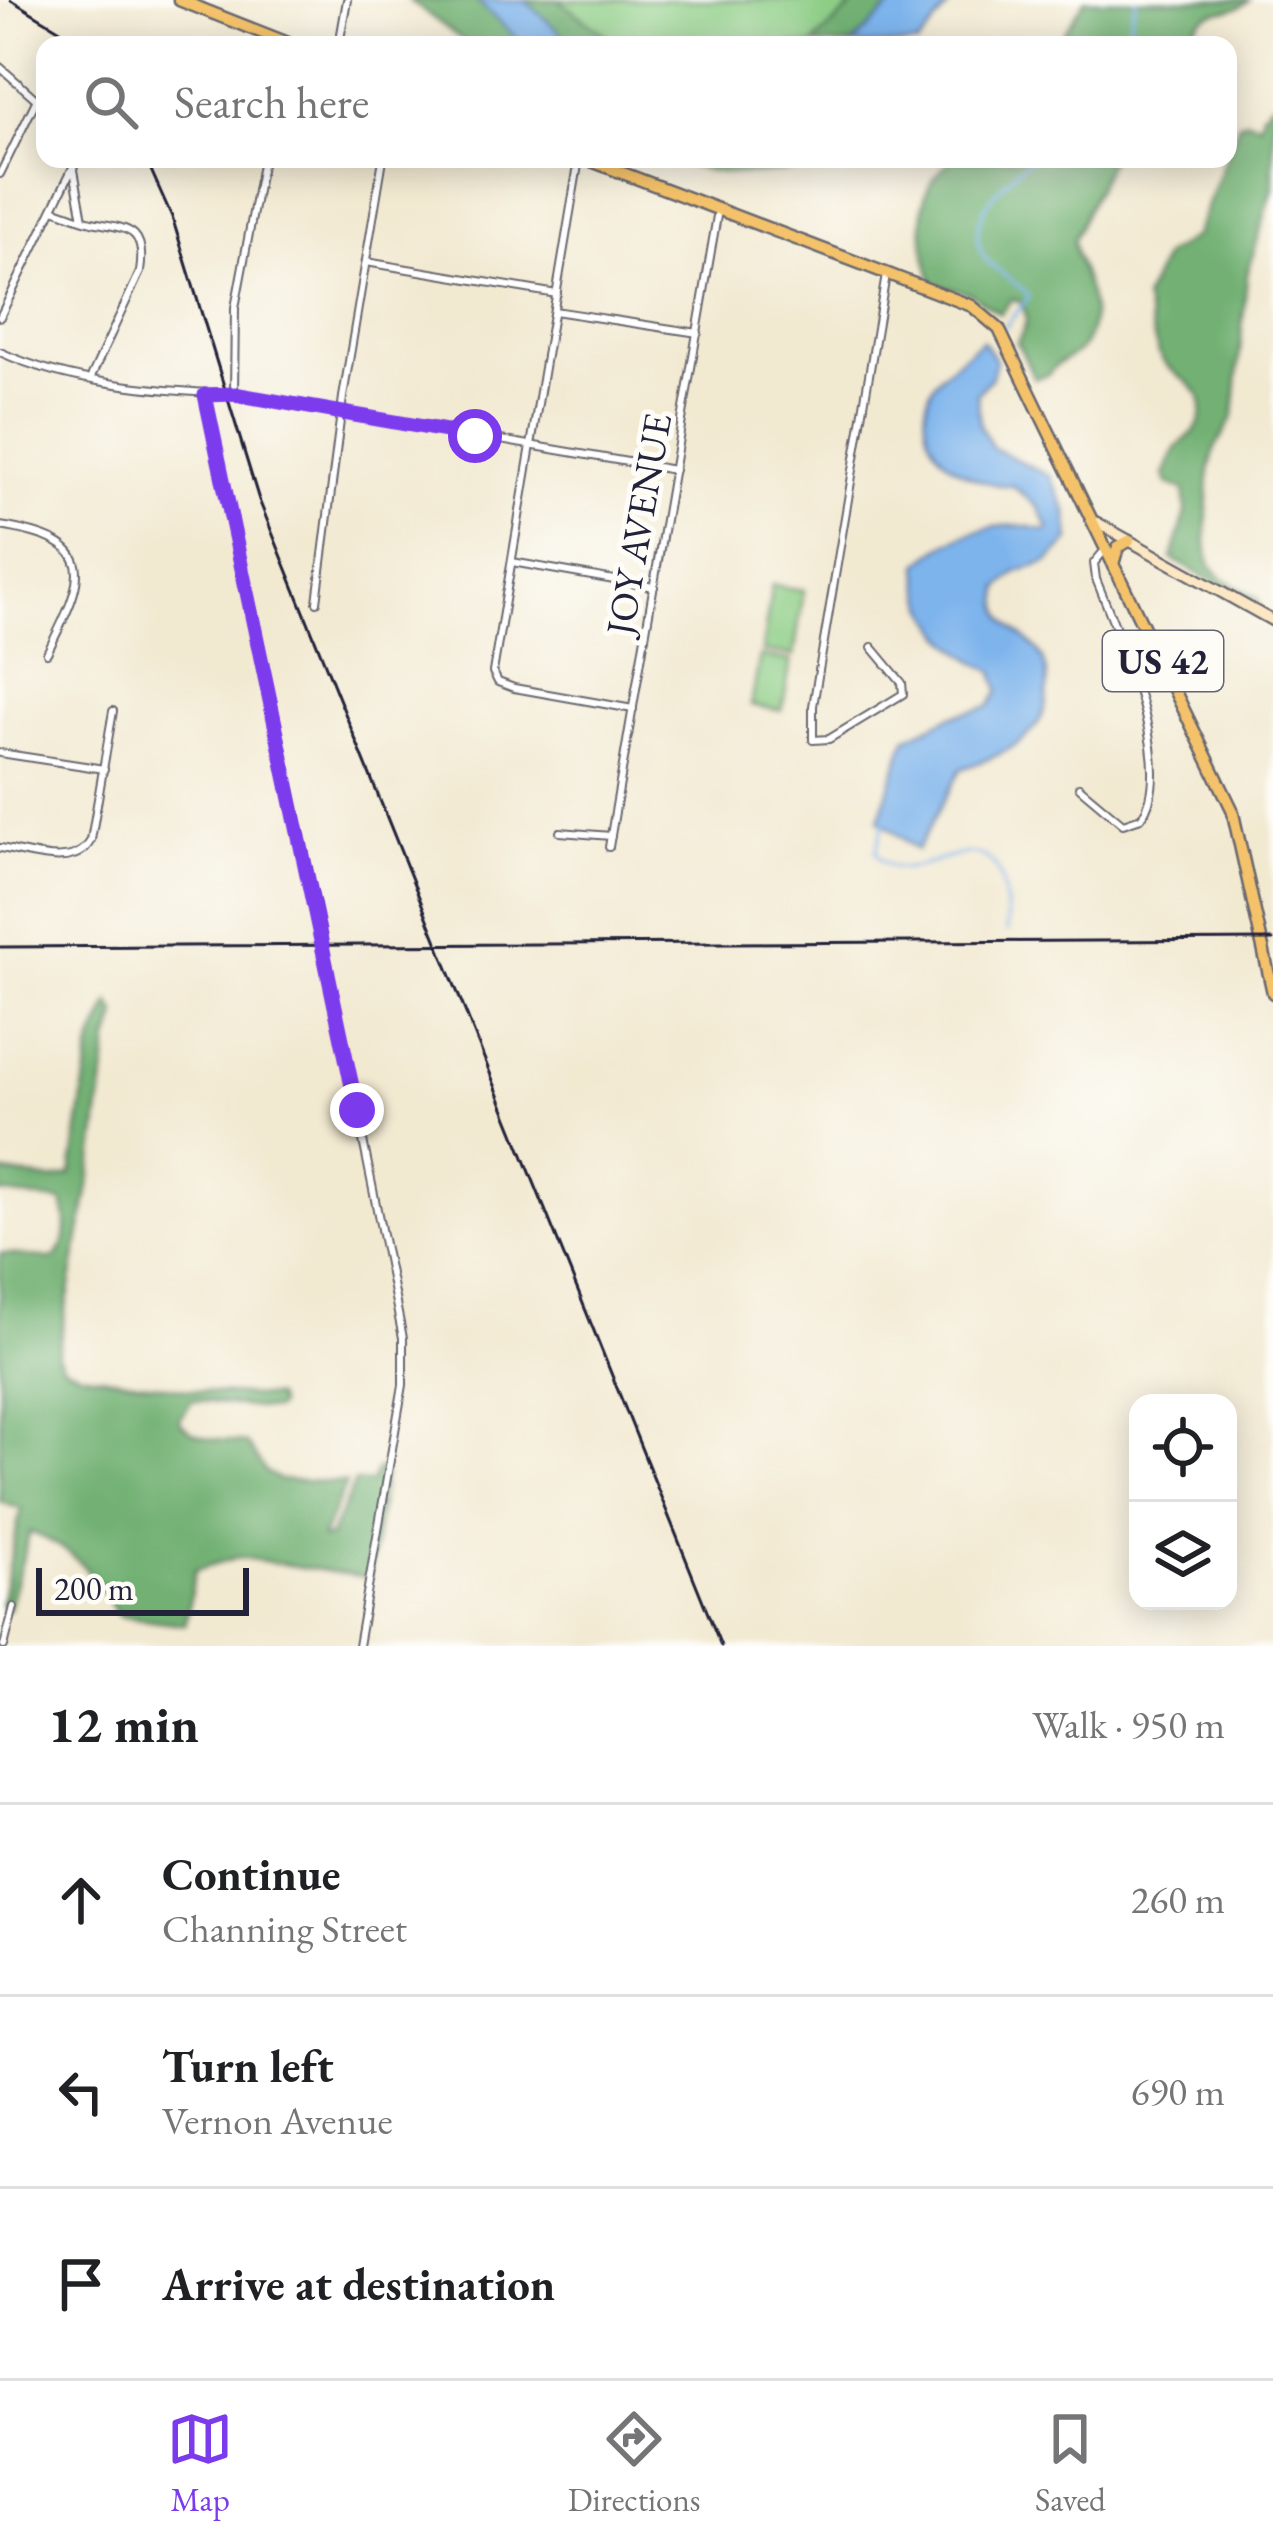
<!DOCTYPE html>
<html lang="en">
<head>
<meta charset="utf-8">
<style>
  body { margin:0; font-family:"EB Garamond",serif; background:#f2f2f2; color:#202124 }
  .controls { position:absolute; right:36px; bottom:36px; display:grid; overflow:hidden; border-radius:24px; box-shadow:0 6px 30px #0003 }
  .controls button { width:108px; height:108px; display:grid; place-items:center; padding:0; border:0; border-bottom:3px solid #e0e0e0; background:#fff; color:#202124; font:60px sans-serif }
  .scale { position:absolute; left:36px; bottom:30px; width:213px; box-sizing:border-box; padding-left:12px; border:6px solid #22223b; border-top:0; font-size:33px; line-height:42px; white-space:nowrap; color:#22223b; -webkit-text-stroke:9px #fdfcf7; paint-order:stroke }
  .stop { position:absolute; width:36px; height:36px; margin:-27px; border:9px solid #7c3aed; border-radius:50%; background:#fff }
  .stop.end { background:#7c3aed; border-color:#fff; box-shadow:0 3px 12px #0008 }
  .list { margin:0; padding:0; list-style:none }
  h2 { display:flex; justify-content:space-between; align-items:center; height:156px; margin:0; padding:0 48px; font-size:51px }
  h2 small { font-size:39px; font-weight:400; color:#757577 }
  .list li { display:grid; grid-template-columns:78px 1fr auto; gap:36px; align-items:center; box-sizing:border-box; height:192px; padding:0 48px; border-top:3px solid #e0e0e0 }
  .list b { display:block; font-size:45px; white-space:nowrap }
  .list p { margin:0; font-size:39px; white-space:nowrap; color:#757577 }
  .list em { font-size:39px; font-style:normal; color:#757577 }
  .icon { flex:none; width:66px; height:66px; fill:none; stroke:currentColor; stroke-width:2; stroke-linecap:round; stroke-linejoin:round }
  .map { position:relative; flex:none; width:1273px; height:1646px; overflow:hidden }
  .search { position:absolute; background:#fff; box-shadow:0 6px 30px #0003; left:36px; right:36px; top:36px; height:132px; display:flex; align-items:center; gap:30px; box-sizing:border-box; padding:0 42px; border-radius:24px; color:#757577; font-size:45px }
  .sheet { height:732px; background:#fff }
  nav { display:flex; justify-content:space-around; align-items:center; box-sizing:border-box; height:168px; border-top:3px solid #e0e0e0; background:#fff; font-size:33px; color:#757577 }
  nav a { display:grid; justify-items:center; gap:6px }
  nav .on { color:#7c3aed }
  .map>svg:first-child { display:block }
  .green { fill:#8dce86; stroke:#587860; stroke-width:3 }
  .forest { fill:#72b173; stroke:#4a6a57; stroke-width:3 }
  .water { fill:#7db4ec; stroke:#506b94; stroke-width:3 }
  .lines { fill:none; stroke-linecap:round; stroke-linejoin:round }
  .stream { stroke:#7db4ec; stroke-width:3 }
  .street-casing { stroke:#6b6870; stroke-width:10 }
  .secondary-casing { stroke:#6b6870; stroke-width:14 }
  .primary-casing { stroke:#6b6870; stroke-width:15 }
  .street { stroke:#fff; stroke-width:6 }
  .secondary { stroke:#fbe7c3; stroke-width:9 }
  .primary { stroke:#f4c26a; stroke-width:10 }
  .rail { stroke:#22223b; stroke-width:3 }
  .route { stroke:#7c3aed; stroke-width:15 }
  .labels { text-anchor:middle; stroke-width:10; stroke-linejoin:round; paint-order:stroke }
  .shield { fill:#fdfcf7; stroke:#646373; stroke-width:3 }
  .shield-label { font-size:36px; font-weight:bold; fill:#22223b }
  .street-label { font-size:39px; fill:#22223b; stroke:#fdfcf7 }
</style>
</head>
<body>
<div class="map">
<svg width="1273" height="1646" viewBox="0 0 1273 1646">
  <rect width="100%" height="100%" fill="#fdfcf7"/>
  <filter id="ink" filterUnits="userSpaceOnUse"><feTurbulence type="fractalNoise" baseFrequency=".00833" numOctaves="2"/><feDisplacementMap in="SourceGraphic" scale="24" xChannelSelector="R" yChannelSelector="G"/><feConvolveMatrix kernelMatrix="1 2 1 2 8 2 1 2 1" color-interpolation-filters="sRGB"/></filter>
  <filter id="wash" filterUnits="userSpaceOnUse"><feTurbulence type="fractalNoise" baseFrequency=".004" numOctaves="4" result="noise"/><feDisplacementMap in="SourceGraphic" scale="48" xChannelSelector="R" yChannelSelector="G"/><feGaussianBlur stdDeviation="2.7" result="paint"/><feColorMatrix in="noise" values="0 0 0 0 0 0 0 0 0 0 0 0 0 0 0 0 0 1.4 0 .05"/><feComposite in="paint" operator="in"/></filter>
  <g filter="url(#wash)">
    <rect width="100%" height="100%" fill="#f2e9d1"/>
    <!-- green -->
    <g class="green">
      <polygon points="525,0 898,0 852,45 573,45"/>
      <polygon points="772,585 804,590 794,656 762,651"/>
      <polygon points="760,656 791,661 782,711 751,705"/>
    </g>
    <!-- forest -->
    <g class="forest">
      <polygon points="409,0 476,0 524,45 469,45"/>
      <polygon points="525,0 558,0 620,45 573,45"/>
      <polygon points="859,0 898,0 852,45 812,45"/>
      <path d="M 1085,0 L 1249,0 C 1236,15 1217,7 1202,19 C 1195,25 1189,37 1184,45 L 1056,45 Z"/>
      <path d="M 1273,102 L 1273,188 L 1247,275 L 1234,416 L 1215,448 L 1209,471 L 1206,544 L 1210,564 L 1220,577 L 1257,598 L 1260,608 L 1172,559 L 1186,512 L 1184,490 L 1167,483 L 1164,475 C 1168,467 1171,456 1176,449 C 1184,438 1195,435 1200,421 C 1212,382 1171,381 1159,354 C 1152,337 1149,316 1144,299 L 1164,256 L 1195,236 L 1239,123 L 1246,120 L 1260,123 L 1262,112 Z"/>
      <path d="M 668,159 L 848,159 C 790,177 725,181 668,159 Z"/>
      <path d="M 951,159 L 1110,159 L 1073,240 C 1077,276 1106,307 1084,345 C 1074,360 1057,358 1048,375 L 1034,378 L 1017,342 C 1026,326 1031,316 1019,301 L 1012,299 L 1000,314 L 971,294 L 933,283 C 923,257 916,207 931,183 C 937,174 945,167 951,159 Z"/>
      <path d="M 110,1003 L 117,1015 L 109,1041 L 91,1175 L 57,1356 L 63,1366 L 80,1373 L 213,1393 L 275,1397 L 278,1407 L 274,1410 L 192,1400 L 179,1420 C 191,1441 223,1440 246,1443 L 266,1472 L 280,1480 L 346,1483 L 322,1538 L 329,1538 L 355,1482 L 371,1483 L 377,1469 L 385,1471 L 369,1578 L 238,1557 L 195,1570 L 185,1624 L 119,1616 C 91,1574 79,1550 30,1532 L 8,1610 L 1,1605 L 21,1509 L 0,1502 L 0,1253 L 51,1259 C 70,1248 67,1222 63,1202 L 0,1193 L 0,1172 L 52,1180 L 71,1175 L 91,1046 Z"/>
    </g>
    <!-- water -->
    <g class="water">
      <polygon points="476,0 525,0 573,45 524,45"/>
      <polygon points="898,0 954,0 918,45 852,45"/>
      <path d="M 982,340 L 996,361 L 992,376 L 977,394 L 980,426 L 993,448 L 1050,476 L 1067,512 L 1070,540 L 1049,562 L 1017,572 L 1000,588 C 995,632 1026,629 1041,656 C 1048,668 1048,681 1047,694 C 1045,739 1000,756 961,769 L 917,850 L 879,820 L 906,738 L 951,716 L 990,706 L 999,691 L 994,672 C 949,650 920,615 919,564 C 953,533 1000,517 1046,531 L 1049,528 L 1038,507 L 1013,486 C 966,485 911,450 929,395 C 936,371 965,357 982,340 Z"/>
    </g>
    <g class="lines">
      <!-- stream -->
      <g class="stream">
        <polyline points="1124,45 1136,0"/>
        <path d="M 1004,328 L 1029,297 C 1018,281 997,274 985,258 C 960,222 1005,179 1030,159"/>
        <path d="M 884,822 L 876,852 C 910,912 1008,776 1007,932"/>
      </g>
    </g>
  </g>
  <g filter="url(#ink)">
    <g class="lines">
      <defs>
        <g id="street">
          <polyline points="339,45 347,0"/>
          <polyline points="0,67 45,107"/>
          <polyline points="579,159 493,672 498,682 514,688 633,709"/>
          <polyline points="74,170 83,219"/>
          <polyline points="0,174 37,99"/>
          <path d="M 53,209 C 66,213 79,219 92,222 C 126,229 147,226 140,272 L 91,377"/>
          <polyline points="366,262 557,294"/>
          <polyline points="554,311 698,333"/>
          <polyline points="0,317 77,159"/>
          <path d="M 0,352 C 70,384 158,391 234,394 L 674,470"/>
          <polyline points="234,393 235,308 263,159"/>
          <polyline points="205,395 315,903 403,1338 403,1385 358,1646"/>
          <path d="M 0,526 C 102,542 86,576 47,653"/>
          <polyline points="512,562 654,587"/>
          <polyline points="317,602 343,397 383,159"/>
          <polyline points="872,647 902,683 903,694 829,739 813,740 813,706 886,275"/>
          <polyline points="0,753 104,769"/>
          <path d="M 1079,787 L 1123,824 L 1141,818 C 1179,767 1117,632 1096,579 L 1094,563 L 1105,550"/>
          <polyline points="560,832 611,836"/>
          <polyline points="609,847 718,210"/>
          <path d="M 0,848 C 29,852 75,871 91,840 L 113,711"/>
          <polyline points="4,1646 14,1607"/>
        </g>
        <polyline id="secondary" points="1096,522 1273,621"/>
        <g id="primary">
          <polyline points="179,0 293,45"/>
          <polyline points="586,159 972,306 999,329 1232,809 1273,993"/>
          <polyline points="1114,561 1118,547 1129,541"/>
        </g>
      </defs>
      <!-- street casing -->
      <use href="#street" class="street-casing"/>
      <!-- secondary casing -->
      <use href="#secondary" class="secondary-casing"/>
      <!-- primary casing -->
      <use href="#primary" class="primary-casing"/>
      <!-- street -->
      <use href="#street" class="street"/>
      <!-- secondary -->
      <use href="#secondary" class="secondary"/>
      <!-- primary -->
      <use href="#primary" class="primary"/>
      <!-- rail -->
      <g class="rail">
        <polyline points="11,0 85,45"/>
        <polyline points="146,159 172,217 259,500 721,1646"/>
        <polyline points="0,947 1273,940"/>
      </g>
    </g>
  </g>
  <g class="lines" filter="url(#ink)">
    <!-- route -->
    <polyline class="route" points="357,1110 205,395 234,394 475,436"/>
  </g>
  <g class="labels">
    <!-- shield labels -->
    <rect class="shield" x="1103" y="631" width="120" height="60" rx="9"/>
    <g class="shield-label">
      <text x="1163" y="674">US 42</text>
    </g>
    <!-- street labels -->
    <g class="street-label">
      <text transform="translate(638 524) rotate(-80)" y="14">JOY AVENUE</text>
    </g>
  </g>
</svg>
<div class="controls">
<button><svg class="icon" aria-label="locate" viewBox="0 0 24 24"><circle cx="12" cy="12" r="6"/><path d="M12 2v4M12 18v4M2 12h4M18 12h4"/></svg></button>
<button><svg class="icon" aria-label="layers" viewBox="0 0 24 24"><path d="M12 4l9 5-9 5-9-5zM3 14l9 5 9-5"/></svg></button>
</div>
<div class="scale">200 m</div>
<div class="stop" style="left:475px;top:436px"></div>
<div class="stop end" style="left:357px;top:1110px"></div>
<div class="search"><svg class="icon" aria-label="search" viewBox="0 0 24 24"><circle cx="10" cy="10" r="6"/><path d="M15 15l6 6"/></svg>Search here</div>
</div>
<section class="sheet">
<h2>12 min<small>Walk · 950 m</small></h2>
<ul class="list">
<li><svg class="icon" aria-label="ahead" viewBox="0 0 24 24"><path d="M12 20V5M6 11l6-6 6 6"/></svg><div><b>Continue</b><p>Channing Street</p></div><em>260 m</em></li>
<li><svg class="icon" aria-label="left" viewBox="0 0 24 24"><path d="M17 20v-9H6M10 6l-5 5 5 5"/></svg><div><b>Turn left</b><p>Vernon Avenue</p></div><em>690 m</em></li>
<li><svg class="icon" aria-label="arrive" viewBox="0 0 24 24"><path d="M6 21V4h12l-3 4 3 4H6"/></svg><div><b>Arrive at destination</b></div></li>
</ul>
</section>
<nav>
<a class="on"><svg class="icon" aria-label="map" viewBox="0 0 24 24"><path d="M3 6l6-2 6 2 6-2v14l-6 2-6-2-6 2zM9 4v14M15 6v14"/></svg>Map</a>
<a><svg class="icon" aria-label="directions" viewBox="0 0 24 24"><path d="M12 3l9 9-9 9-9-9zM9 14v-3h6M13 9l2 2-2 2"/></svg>Directions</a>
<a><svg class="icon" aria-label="saved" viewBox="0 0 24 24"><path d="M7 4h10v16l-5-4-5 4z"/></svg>Saved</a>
</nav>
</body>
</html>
